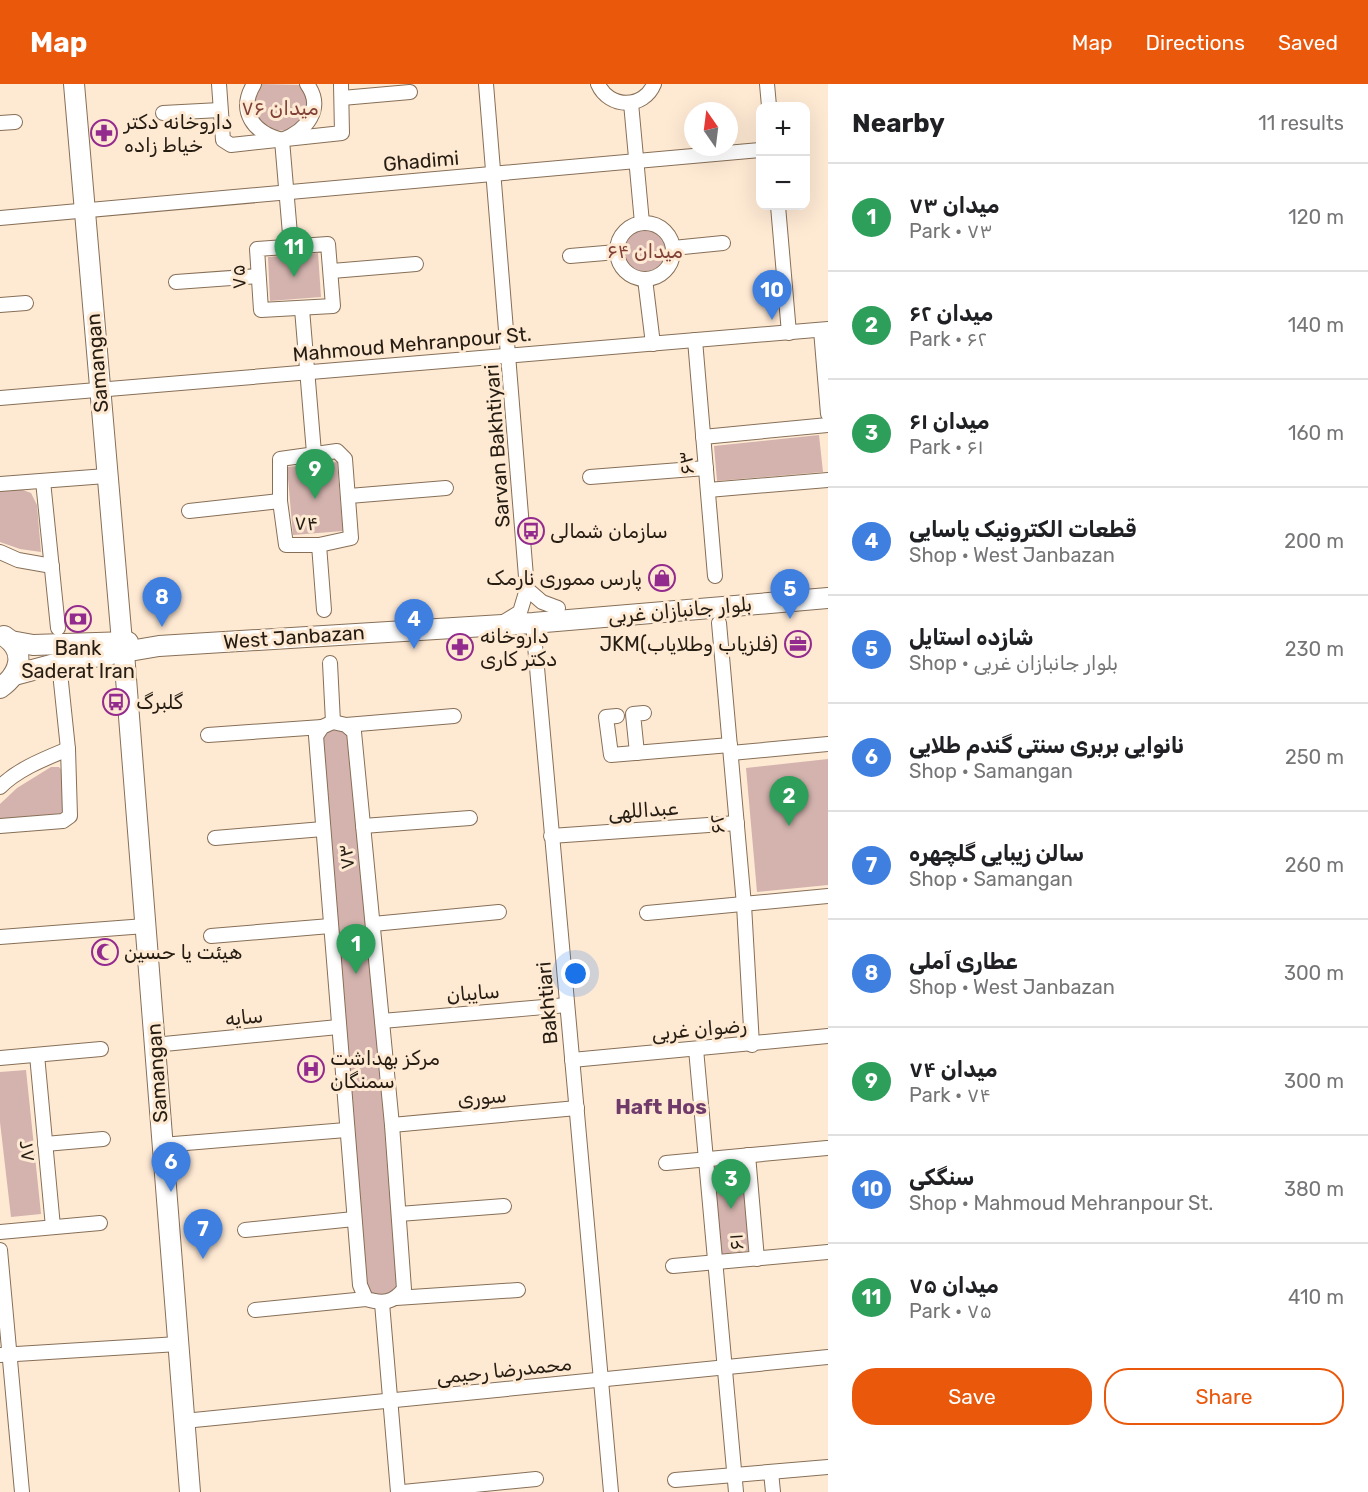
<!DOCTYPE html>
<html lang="en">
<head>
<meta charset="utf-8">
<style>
  body { margin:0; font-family:Rubik,"Noto Sans Arabic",sans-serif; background:#f6f6f6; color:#202124 }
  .controls { position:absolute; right:18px; top:18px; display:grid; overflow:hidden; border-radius:12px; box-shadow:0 6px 24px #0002 }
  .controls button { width:54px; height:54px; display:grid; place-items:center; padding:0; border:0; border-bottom:2px solid #e0e0e0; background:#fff; color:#202124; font:30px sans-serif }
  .compass { position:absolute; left:684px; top:18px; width:54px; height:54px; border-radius:50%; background:#fff; box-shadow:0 6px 24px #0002; rotate:346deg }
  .you { position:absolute; left:576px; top:890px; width:21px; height:21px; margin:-15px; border:4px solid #fff; border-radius:50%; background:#1a73e8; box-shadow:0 0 0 9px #1a73e833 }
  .badge { display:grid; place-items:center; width:39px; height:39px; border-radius:50%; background:#ea580c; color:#fff; font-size:20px; font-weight:700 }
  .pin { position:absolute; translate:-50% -50px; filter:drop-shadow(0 2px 3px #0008) }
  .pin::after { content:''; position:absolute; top:32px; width:21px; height:18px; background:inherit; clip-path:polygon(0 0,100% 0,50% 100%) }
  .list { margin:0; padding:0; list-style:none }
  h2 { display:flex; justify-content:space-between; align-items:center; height:78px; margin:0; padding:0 24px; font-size:26px }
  h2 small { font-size:20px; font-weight:400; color:#757577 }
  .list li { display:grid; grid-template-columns:39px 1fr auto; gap:18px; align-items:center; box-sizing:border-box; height:108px; padding:0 24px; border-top:2px solid #e0e0e0 }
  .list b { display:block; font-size:22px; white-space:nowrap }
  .list p { margin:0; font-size:20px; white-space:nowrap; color:#757577 }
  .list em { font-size:20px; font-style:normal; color:#757577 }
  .actions { display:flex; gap:12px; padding:18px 24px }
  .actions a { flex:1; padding:14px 0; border:2px solid #ea580c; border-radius:24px; text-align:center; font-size:21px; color:#ea580c }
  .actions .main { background:#ea580c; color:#fff }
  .map { position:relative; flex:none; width:828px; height:1408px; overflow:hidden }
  header { display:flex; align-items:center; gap:36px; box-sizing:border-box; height:84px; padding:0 30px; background:#ea580c; color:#fff }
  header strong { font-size:28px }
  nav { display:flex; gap:33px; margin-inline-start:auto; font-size:21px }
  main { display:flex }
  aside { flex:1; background:#fff }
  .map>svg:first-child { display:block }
  .green { fill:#d4b3ae }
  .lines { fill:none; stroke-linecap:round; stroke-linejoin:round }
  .street-casing { stroke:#876f57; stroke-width:16 }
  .secondary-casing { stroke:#876f57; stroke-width:22 }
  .street { stroke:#fff; stroke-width:14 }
  .secondary { stroke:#fff; stroke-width:20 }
  .labels { text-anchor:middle; stroke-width:6; stroke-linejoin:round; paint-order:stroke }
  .park-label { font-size:20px; fill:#804038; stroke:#fee9d3 }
  .poi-label { font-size:20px; fill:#251c12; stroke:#fee9d3; text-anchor:start }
  .street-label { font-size:20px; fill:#251c12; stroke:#fee9d3 }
  .neighbourhood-label { font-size:21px; font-weight:bold; fill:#703b6b; stroke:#fee9d3 }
</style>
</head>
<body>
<header>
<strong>Map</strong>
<nav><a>Map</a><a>Directions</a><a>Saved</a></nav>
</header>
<main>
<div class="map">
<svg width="828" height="1408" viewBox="0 0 828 1408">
  <rect width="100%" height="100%" fill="#fee9d3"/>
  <!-- green -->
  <g class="green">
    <path d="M 260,0 L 302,1 C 304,7 308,14 308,19 C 312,61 230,55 260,0 Z"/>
    <circle cx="645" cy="167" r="24"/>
    <polygon points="318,169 321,213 270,217 268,173"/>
    <polygon points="819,351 823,388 717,397 714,362"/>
    <polygon points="337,378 343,447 293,451 287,383"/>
    <polygon points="20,405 31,409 37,421 41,468 20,465 0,458 0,407"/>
    <polygon points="322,643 354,648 404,1205 396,1215 366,1215"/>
    <polygon points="828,675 828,801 757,808 746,684"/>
    <polygon points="51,683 59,683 63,688 63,729 0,736 0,720 17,704"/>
    <polygon points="26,986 41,1130 11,1133 0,1038 0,988"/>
    <polygon points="741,1080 749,1167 722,1170 713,1082"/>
  </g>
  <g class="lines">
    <defs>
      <g id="street">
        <polyline points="219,0 223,56 231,61 342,49 341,0"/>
        <path d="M 254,0 C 237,28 254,49 282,56 C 306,47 325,25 307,0"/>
        <polyline points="486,0 527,505 520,528 502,539"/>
        <path d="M 598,0 C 609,25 644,25 654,0"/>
        <polyline points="767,0 769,22"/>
        <polyline points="342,14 410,8"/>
        <polyline points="631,19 642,139"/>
        <polyline points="163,29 220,26"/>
        <polyline points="0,39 15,38"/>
        <polyline points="282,56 291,162"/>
        <polyline points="778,122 789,249"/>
        <polyline points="0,134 760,66"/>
        <circle cx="645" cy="167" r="28"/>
        <polygon points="328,160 333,222 261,226 257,165"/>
        <polyline points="673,164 723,159"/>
        <polyline points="570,172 617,168"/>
        <polyline points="332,187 416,180"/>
        <polyline points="645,195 653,260"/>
        <polyline points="176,198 258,192"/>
        <polyline points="0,221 26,219"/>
        <polyline points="302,225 314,369"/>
        <polyline points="821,246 828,330"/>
        <polyline points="695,256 715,492"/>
        <polyline points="0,314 828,245"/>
        <polyline points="703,353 828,341"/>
        <polygon points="337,367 345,375 351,454 319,461 286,461 280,417 280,375"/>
        <polyline points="590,393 706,384"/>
        <polyline points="43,397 58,544"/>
        <polyline points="0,400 106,392"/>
        <polyline points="708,406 828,396"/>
        <polyline points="349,412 446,404"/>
        <polyline points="189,427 280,417"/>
        <polyline points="319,461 324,526"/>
        <polyline points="0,468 18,476 52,482"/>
        <polyline points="527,505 542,518 558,524"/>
        <polyline points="533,539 611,1408"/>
        <polyline points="719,539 744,821 752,961"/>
        <polyline points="330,579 333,638"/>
        <polyline points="617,632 606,633 611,671 730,661"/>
        <path d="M 333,638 L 346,641 L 354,648 L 392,1041 L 404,1205 C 393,1219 383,1220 366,1215 L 360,1201 L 316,652 L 322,643 Z"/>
        <polyline points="346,641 454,632"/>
        <polyline points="208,651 322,643"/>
        <polyline points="637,669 633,630 644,629"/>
        <polyline points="731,669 828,660"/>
        <path d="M 0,703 C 18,685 44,675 68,665"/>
        <polyline points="0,742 63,737 70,732 68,665 59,579"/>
        <polyline points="363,742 470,734"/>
        <polyline points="551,752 737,739"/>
        <polyline points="215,754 323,745"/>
        <polyline points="647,829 828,812"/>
        <polyline points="373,840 499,828"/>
        <polyline points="211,852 330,842"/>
        <polyline points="0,853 145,842"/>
        <polyline points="382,937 567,921"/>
        <polyline points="154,961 338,943"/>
        <polyline points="696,965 736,1408"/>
        <polyline points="37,971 53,1143"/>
        <polyline points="0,974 101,965"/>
        <polyline points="572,976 828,952"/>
        <polyline points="392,1041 577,1024"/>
        <polyline points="45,1060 103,1055"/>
        <polyline points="162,1061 346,1046"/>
        <polyline points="748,1071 757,1175"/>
        <polyline points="666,1079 827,1064"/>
        <polyline points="399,1130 504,1122"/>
        <polyline points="245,1146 354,1135"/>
        <polyline points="0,1148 100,1139"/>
        <polyline points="0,1166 22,1408"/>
        <polyline points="673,1182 828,1168"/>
        <polyline points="396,1214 518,1206"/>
        <polyline points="382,1219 398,1408"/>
        <polyline points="255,1226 366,1215"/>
        <polyline points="0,1271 178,1260"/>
        <polyline points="184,1337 828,1273"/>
        <polyline points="771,1388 773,1408"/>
        <polyline points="675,1396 828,1383"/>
        <polyline points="403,1408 536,1395"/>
      </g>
      <g id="secondary">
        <polyline points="74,0 122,558"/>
        <polyline points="11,557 33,561 128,558"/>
        <polyline points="124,569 190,1408"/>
        <polyline points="14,591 59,579 159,562 533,539 828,514"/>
        <path d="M 0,604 C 20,590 27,567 4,552"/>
      </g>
    </defs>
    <!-- street casing -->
    <use href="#street" class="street-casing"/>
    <!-- secondary casing -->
    <use href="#secondary" class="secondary-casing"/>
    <!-- street -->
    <use href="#street" class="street"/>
    <!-- secondary -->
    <use href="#secondary" class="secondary"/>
  </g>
  <!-- icons -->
  <defs>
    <symbol id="pharmacy-ring" viewBox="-11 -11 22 22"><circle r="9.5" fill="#fee9d3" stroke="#932a8d" stroke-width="1.5"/><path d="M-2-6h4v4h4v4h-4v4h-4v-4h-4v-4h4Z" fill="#932a8d"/></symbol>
    <symbol id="bus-ring" viewBox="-11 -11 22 22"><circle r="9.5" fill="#fee9d3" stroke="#932a8d" stroke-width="1.5"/><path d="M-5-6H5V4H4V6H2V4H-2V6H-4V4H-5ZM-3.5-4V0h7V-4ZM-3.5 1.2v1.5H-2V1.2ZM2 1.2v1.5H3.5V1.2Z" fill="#932a8d"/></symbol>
    <symbol id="shop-ring" viewBox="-11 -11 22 22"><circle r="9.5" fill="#fee9d3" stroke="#932a8d" stroke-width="1.5"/><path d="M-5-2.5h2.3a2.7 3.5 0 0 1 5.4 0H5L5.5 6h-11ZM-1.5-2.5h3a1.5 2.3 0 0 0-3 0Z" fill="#932a8d"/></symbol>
    <symbol id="bank-ring" viewBox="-11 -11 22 22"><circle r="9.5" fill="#fee9d3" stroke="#932a8d" stroke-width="1.5"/><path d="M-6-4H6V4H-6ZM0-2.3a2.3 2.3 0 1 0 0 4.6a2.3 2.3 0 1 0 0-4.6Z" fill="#932a8d"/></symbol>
    <symbol id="office-ring" viewBox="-11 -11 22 22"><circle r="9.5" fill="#fee9d3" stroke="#932a8d" stroke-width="1.5"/><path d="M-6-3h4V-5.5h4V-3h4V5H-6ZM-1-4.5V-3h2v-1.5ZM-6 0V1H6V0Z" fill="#932a8d"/></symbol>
    <symbol id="mosque-ring" viewBox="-11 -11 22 22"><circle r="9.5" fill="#fee9d3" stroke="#932a8d" stroke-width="1.5"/><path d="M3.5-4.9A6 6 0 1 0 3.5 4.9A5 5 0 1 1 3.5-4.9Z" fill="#932a8d"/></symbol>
    <symbol id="hospital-ring" viewBox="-11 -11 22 22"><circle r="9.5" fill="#fee9d3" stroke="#932a8d" stroke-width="1.5"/><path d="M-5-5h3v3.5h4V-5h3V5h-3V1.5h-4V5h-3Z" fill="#932a8d"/></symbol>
  </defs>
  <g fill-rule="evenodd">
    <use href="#pharmacy-ring" x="89" y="34" width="30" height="30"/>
    <use href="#bus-ring" x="516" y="432" width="30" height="30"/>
    <use href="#shop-ring" x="647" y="479" width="30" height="30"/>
    <use href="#bank-ring" x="63" y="520" width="30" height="30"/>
    <use href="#office-ring" x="783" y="545" width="30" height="30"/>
    <use href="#pharmacy-ring" x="445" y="548" width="30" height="30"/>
    <use href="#bus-ring" x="101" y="603" width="30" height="30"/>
    <use href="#mosque-ring" x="90" y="853" width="30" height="30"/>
    <use href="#hospital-ring" x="296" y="970" width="30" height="30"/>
  </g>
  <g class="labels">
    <!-- park labels -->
    <g class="park-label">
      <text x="280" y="31">میدان ۷۶</text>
      <text x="645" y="174">میدان ۶۴</text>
    </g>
    <!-- poi labels -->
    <g class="poi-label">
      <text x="124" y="45">داروخانه دکتر<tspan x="124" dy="23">خیاط زاده</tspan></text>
      <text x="550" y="454">سازمان شمالی</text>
      <text x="642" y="501" text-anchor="end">پارس مموری نارمک</text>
      <text x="480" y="559">داروخانه<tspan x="480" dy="23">دکتر کاری</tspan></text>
      <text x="778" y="567" text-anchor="end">JKM(فلزیاب وطلایاب)</text>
      <text x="78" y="571" text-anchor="middle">Bank<tspan x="78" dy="23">Saderat Iran</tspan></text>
      <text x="136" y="625">گلبرگ</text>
      <text x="124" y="875">هیئت یا حسین</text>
      <text x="330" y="981">مرکز بهداشت<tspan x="330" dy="23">سمنگان</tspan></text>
    </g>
    <!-- street labels -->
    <g class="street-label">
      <text transform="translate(421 77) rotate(-5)" y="7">Ghadimi</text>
      <text transform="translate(238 193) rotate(-93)" y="7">۷۵</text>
      <text transform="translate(412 260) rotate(-5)" y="7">Mahmoud Mehranpour St.</text>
      <text transform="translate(97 279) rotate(-95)" y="7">Samangan</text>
      <text transform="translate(497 362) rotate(-94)" y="7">Sarvan Bakhtiyari</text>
      <text transform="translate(686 379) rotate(-95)" y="7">۶۳</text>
      <text transform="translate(306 439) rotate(2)" y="7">۷۴</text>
      <text transform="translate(680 526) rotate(-5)" y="7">بلوار جانبازان غربی</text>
      <text transform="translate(294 553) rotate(-4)" y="7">West Janbazan</text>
      <text transform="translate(643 726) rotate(-4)" y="7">عبداللهی</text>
      <text transform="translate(717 740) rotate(-95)" y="7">۶۲</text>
      <text transform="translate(346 773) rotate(-96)" y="7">۷۳</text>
      <text transform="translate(473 909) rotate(-5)" y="7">سایبان</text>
      <text transform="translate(547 919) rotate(-95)" y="7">Bakhtiari</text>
      <text transform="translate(244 933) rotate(-6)" y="7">سایه</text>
      <text transform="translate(699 945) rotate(-5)" y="7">رضوان غربی</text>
      <text transform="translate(157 989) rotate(-94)" y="7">Samangan</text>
      <text transform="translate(482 1013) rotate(-5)" y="7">سوری</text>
      <text transform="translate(26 1067) rotate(-95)" y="7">۸۲</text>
      <text transform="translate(736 1158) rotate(-94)" y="7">۶۱</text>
      <text transform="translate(504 1286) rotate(-6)" y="7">محمدرضا رحیمی</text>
    </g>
    <!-- neighbourhood labels -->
    <g class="neighbourhood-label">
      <text x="661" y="1030">Haft Hos</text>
    </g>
  </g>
</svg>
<div class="controls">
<button>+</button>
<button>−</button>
</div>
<svg class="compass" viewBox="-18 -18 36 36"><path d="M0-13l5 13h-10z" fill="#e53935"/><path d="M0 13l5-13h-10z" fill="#757577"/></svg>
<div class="you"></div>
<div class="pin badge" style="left:356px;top:890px;background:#2e9e5b">1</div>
<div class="pin badge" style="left:789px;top:742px;background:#2e9e5b">2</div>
<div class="pin badge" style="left:731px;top:1125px;background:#2e9e5b">3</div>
<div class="pin badge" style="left:414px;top:565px;background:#3f7fe0">4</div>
<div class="pin badge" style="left:790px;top:535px;background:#3f7fe0">5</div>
<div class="pin badge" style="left:171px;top:1108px;background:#3f7fe0">6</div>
<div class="pin badge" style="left:203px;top:1175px;background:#3f7fe0">7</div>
<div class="pin badge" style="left:162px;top:543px;background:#3f7fe0">8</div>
<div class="pin badge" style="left:315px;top:415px;background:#2e9e5b">9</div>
<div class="pin badge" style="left:772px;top:236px;background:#3f7fe0">10</div>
<div class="pin badge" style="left:294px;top:193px;background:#2e9e5b">11</div>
</div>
<aside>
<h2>Nearby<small>11 results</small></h2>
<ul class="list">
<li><span class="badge" style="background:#2e9e5b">1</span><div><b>میدان ۷۳</b><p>Park · ۷۳</p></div><em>120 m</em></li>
<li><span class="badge" style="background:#2e9e5b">2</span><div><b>میدان ۶۲</b><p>Park · ۶۲</p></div><em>140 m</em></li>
<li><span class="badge" style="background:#2e9e5b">3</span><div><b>میدان ۶۱</b><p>Park · ۶۱</p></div><em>160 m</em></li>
<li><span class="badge" style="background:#3f7fe0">4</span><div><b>قطعات الکترونیک یاسایی</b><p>Shop · West Janbazan</p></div><em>200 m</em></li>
<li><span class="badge" style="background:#3f7fe0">5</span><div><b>شازده استایل</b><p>Shop · بلوار جانبازان غربی</p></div><em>230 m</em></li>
<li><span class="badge" style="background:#3f7fe0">6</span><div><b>نانوایی بربری سنتی گندم طلایی</b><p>Shop · Samangan</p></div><em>250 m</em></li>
<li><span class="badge" style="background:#3f7fe0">7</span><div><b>سالن زیبایی گلچهره</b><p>Shop · Samangan</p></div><em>260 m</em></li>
<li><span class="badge" style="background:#3f7fe0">8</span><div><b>عطاری آملی</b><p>Shop · West Janbazan</p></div><em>300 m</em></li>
<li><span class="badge" style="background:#2e9e5b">9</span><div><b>میدان ۷۴</b><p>Park · ۷۴</p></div><em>300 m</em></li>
<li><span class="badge" style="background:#3f7fe0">10</span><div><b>سنگکی</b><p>Shop · Mahmoud Mehranpour St.</p></div><em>380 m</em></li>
<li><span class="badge" style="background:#2e9e5b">11</span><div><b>میدان ۷۵</b><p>Park · ۷۵</p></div><em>410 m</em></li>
</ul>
<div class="actions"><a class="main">Save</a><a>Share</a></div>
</aside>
</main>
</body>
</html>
